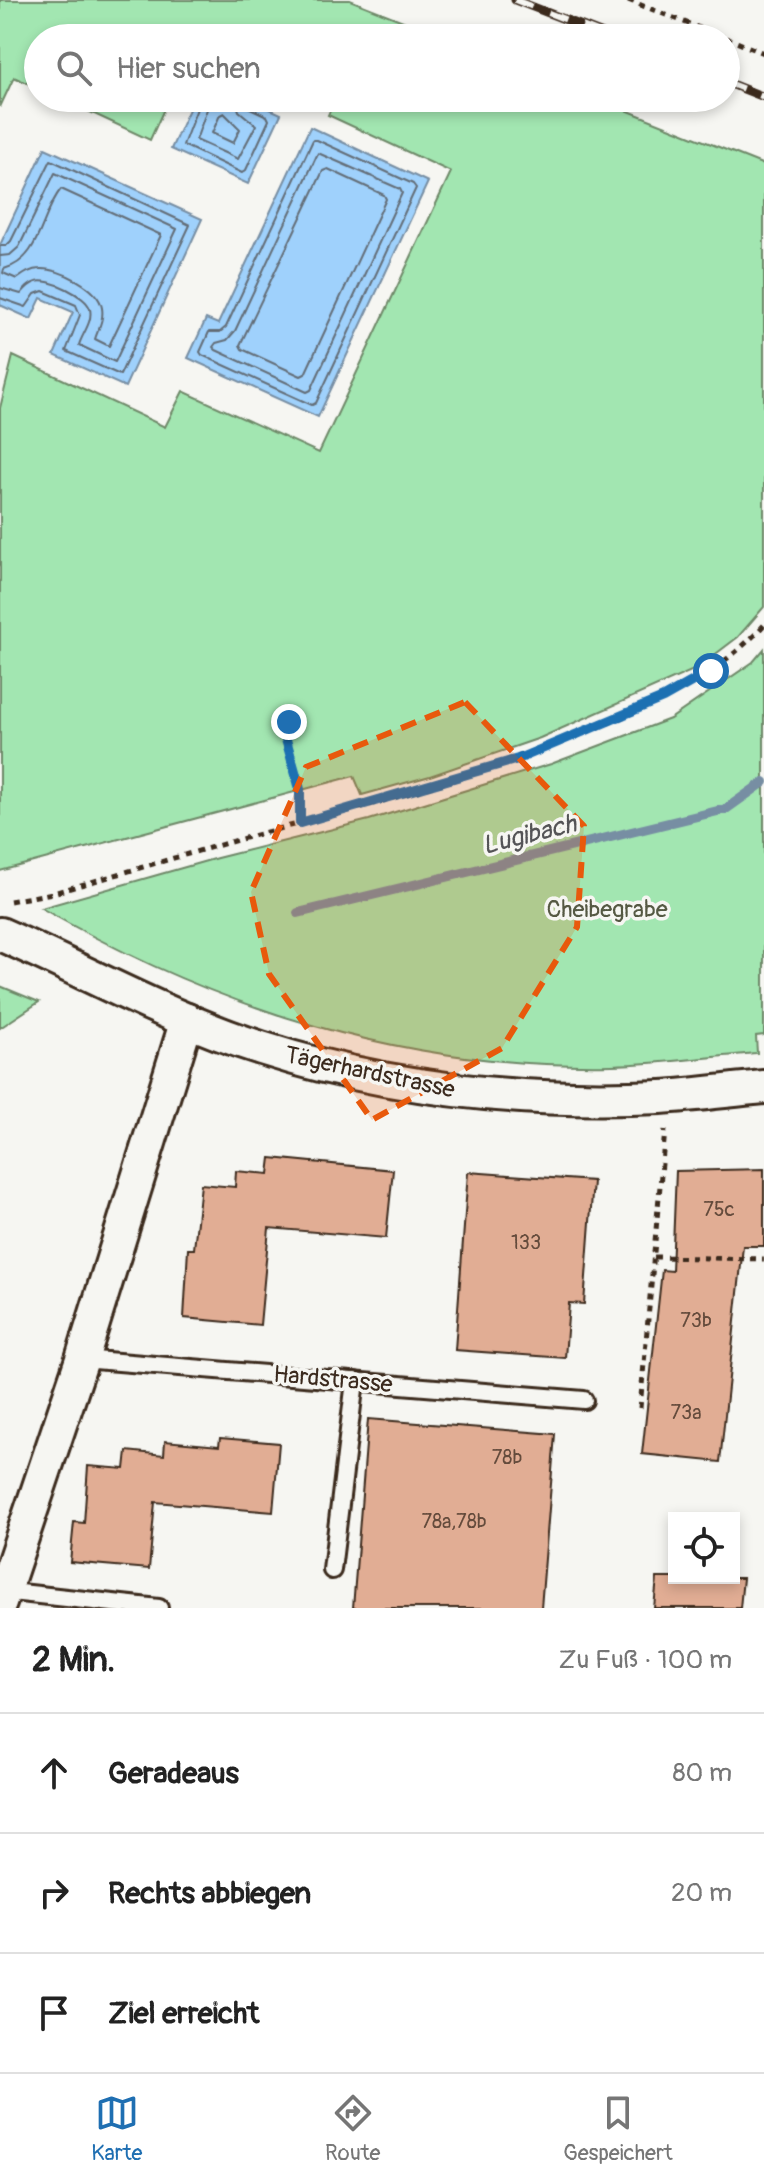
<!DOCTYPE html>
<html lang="de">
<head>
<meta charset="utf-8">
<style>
  body { margin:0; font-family:Pangolin,sans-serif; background:#f6f6f6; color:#222 }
  .controls { position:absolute; right:24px; bottom:24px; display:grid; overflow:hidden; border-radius:0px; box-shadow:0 4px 12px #0003 }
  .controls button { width:72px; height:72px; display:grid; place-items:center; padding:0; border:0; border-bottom:2px solid #e0e0e0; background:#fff; color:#222; font:40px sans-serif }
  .stop { position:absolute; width:24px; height:24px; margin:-18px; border:6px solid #1f6fb2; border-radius:50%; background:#fff }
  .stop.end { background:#1f6fb2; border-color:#fff; box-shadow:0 2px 8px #0008 }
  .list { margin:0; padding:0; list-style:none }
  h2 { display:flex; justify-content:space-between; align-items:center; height:104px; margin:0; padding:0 32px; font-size:34px }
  h2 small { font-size:26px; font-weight:400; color:#767676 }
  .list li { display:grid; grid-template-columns:52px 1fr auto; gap:24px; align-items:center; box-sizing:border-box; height:120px; padding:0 32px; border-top:2px solid #e0e0e0 }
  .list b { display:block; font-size:30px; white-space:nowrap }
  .list em { font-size:26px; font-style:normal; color:#767676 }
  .icon { flex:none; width:44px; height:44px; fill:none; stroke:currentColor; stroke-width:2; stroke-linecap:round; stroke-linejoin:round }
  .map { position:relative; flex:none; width:764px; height:1608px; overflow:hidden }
  .search { position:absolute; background:#fff; box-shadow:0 4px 12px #0003; left:24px; right:24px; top:24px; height:88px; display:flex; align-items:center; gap:20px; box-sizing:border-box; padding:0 28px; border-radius:44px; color:#767676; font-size:30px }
  .sheet { height:464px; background:#fff }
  nav { display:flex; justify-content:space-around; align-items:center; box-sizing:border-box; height:112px; border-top:2px solid #e0e0e0; background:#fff; font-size:22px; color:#767676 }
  nav a { display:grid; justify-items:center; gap:4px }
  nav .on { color:#1f6fb2 }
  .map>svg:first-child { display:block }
  .green { fill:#a2e6b1; stroke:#6e8868; stroke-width:2 }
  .water { fill:#9fd1fc; stroke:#778ea3; stroke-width:2 }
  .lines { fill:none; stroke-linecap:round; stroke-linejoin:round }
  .shore { stroke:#636d77; stroke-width:2 }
  .stream { stroke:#778ea3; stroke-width:10 }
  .building { fill:#e1ad94; stroke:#3b2a1e; stroke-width:2 }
  .lane-casing { stroke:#3b2a1e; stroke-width:22 }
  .street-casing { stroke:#3b2a1e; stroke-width:38 }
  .path { stroke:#3b2a1e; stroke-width:5; stroke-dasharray:6 6; stroke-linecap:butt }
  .lane { stroke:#f6f6f2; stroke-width:16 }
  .street { stroke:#f6f6f2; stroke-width:32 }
  .rail-casing { stroke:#3b2a1e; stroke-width:9 }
  .rail { stroke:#f6f6f2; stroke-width:6; stroke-dasharray:18; stroke-linecap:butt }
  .route { stroke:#1f6fb2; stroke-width:10 }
  .marked { fill:#e8590c; fill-opacity:0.2; stroke:#e8590c; stroke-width:6; stroke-dasharray:16 10; stroke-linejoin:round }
  .labels { text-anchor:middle; stroke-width:7; stroke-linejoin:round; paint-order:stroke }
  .number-label { font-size:20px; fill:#644b3c }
  .park-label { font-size:24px; fill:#555943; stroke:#f6f6f2 }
  .street-label { font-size:24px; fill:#3b2a1e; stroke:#f6f6f2 }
  .water-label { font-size:26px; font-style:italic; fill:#545456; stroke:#f6f6f2 }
</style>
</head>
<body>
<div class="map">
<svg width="764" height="1608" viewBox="0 0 764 1608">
  <rect width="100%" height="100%" fill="#f6f6f2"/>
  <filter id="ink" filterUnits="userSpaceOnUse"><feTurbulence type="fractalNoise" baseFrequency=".0125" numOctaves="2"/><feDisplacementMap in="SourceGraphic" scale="16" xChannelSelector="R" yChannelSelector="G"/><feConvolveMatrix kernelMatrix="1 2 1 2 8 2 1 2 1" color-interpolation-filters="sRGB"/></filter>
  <g filter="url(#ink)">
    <!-- green -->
    <g class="green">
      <polygon points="0,0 350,0 446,38 207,38 199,35 197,38 38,38 38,88 14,77 0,107"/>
      <polygon points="60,98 169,98 150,140"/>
      <polygon points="336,98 596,98 764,165 764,607 738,637 696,669 540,738 430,776 362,795 354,776 0,871 0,408 13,356 165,427 183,391 319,453 451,172 328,115"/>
      <path d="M 764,649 L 764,1035 L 756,1036 L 757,1053 C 709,1057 660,1064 612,1065 C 406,1069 219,1010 41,908 L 217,858 L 369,820 L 551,764 L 670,719 L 753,662 Z"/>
      <polygon points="0,986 39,1002 0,1028"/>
    </g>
    <!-- water -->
    <g class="water">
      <polygon points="194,98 246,98 281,114 248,184 171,149"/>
      <polygon points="310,127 428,182 318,417 188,358 206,319 218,324"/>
      <polygon points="45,148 202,219 125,387 54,355 73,312 41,298 31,319 0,305 0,245"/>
    </g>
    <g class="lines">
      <!-- shore -->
      <g class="shore">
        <polyline points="201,98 183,145 242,173 246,170 269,120 267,116 248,107 245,98"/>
        <polyline points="211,98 196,140 238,159 256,125 239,111 235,98"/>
        <polygon points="224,113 240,129 233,143 212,133 220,115"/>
        <polygon points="313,140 317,140 413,184 416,188 316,403 312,405 202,355 200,352 209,332 220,332 226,327"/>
        <polygon points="318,153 400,189 402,193 311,390 307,392 216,350 213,347 216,343 227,340 235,331"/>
        <polygon points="328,169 384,195 386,199 305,374 301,376 242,349 240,345 323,171"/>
        <path d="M 61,189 L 161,235 L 109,346 L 95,339 C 98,329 104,320 102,308 C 99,288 60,268 40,269 C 31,269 24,274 17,279 L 3,273 L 4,269 C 41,259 40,215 61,189 Z"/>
        <polyline points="0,246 6,246 11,241 51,160 190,225 120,375 66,351 80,315 76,305 43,291 35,294 26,307 0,298"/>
        <path d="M 0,256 L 10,255 L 19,247 L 55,173 L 177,229 L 115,362 L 79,345 C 82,334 93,322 90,309 C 87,296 48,277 36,282 C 29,284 25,289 21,294 L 0,288"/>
      </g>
      <!-- stream -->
      <polyline class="stream" points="298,913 726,809 764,782"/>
    </g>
    <!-- building -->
    <g class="building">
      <polygon points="271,1158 393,1170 386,1238 269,1228 260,1325 184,1318 188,1249 194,1249 201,1184 235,1187 236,1171 269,1174"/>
      <polygon points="764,1169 764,1246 743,1246 720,1462 642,1454 662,1270 672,1271 676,1171"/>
      <polygon points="468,1172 593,1181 584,1304 569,1303 565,1358 455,1350"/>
      <polygon points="368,1419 555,1434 541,1608 353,1608"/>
      <polygon points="220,1438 279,1443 273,1512 155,1502 149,1569 70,1562 74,1522 84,1523 88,1466 125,1469 127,1451 164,1455 165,1441 219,1446"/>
      <polygon points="657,1578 743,1578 740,1608 654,1608"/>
    </g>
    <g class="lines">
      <defs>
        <g id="lane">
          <polyline points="82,1359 584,1400"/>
          <polyline points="332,1570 355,1381"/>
          <polyline points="2,1591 159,1608"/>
        </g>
        <g id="street">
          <path d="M 0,934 C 87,972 170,1019 261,1048 C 391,1090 526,1103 661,1097 C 696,1095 730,1090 764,1087"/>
          <polyline points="0,1603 82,1359 187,1020"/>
        </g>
      </defs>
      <!-- lane casing -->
      <use href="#lane" class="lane-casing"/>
      <!-- street casing -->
      <use href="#street" class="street-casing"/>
      <!-- path -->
      <g class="path">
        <polyline points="628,0 725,38"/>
        <polyline points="726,38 764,53"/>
        <polyline points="289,722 285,736 300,789 300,823"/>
        <path d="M 10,901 L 53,893 C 123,873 193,852 263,833 C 370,805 475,776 577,735 C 645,708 714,680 764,625"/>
        <polyline points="654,1257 764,1259"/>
        <polyline points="640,1408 665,1130"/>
      </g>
      <!-- lane -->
      <use href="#lane" class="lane"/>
      <!-- street -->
      <use href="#street" class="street"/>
      <defs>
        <g id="rail">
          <polyline points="515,0 613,38"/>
          <polyline points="726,82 764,97"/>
        </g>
      </defs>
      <!-- rail casing -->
      <use href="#rail" class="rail-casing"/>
      <!-- rail -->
      <use href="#rail" class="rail"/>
    </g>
  </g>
  <g class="lines" filter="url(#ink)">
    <!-- route -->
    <polyline class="route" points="289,722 285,736 300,789 300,823 518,759 663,698 711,671"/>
  </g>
  <!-- marked area -->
  <path class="marked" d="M 465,702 L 584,826 L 577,927 L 502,1048 L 372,1120 L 269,974 L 251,892 L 306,767 Z"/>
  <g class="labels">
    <!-- number labels -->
    <g class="number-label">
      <text x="719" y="1216">75c</text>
      <text x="526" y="1249">133</text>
      <text x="696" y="1327">73b</text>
      <text x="686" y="1419">73a</text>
      <text x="507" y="1464">78b</text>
      <text x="454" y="1528">78a,78b</text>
    </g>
    <!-- park labels -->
    <g class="park-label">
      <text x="607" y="917">Cheibegrabe</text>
    </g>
    <!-- street labels -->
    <g class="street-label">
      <text transform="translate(370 1072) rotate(12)" y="8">Tägerhardstrasse</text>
      <text transform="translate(333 1379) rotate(5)" y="8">Hardstrasse</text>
    </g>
    <!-- water labels -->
    <g class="water-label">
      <text transform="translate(529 834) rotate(-14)" y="9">Lugibach</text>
    </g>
  </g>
</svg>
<div class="controls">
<button><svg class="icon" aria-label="locate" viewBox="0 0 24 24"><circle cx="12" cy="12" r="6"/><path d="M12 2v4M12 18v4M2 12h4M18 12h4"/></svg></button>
</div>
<div class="stop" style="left:711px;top:671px"></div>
<div class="stop end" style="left:289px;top:722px"></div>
<div class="search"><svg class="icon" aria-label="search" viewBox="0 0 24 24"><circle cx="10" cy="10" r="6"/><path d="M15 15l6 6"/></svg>Hier suchen</div>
</div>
<section class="sheet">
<h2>2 Min.<small>Zu Fuß · 100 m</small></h2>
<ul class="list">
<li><svg class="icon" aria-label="ahead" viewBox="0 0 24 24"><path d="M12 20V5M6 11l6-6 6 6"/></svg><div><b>Geradeaus</b></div><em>80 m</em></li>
<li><svg class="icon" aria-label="right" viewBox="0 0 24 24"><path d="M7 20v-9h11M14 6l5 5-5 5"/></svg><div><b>Rechts abbiegen</b></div><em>20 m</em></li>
<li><svg class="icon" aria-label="arrive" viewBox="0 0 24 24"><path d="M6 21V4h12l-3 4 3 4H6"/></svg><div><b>Ziel erreicht</b></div></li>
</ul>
</section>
<nav>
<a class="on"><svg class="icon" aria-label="map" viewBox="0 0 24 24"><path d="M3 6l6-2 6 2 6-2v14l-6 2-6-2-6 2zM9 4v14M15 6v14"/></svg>Karte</a>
<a><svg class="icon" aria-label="directions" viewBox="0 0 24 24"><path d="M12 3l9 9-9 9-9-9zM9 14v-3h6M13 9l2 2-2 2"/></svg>Route</a>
<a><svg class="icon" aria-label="saved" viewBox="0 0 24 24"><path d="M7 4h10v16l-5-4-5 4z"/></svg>Gespeichert</a>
</nav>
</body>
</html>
